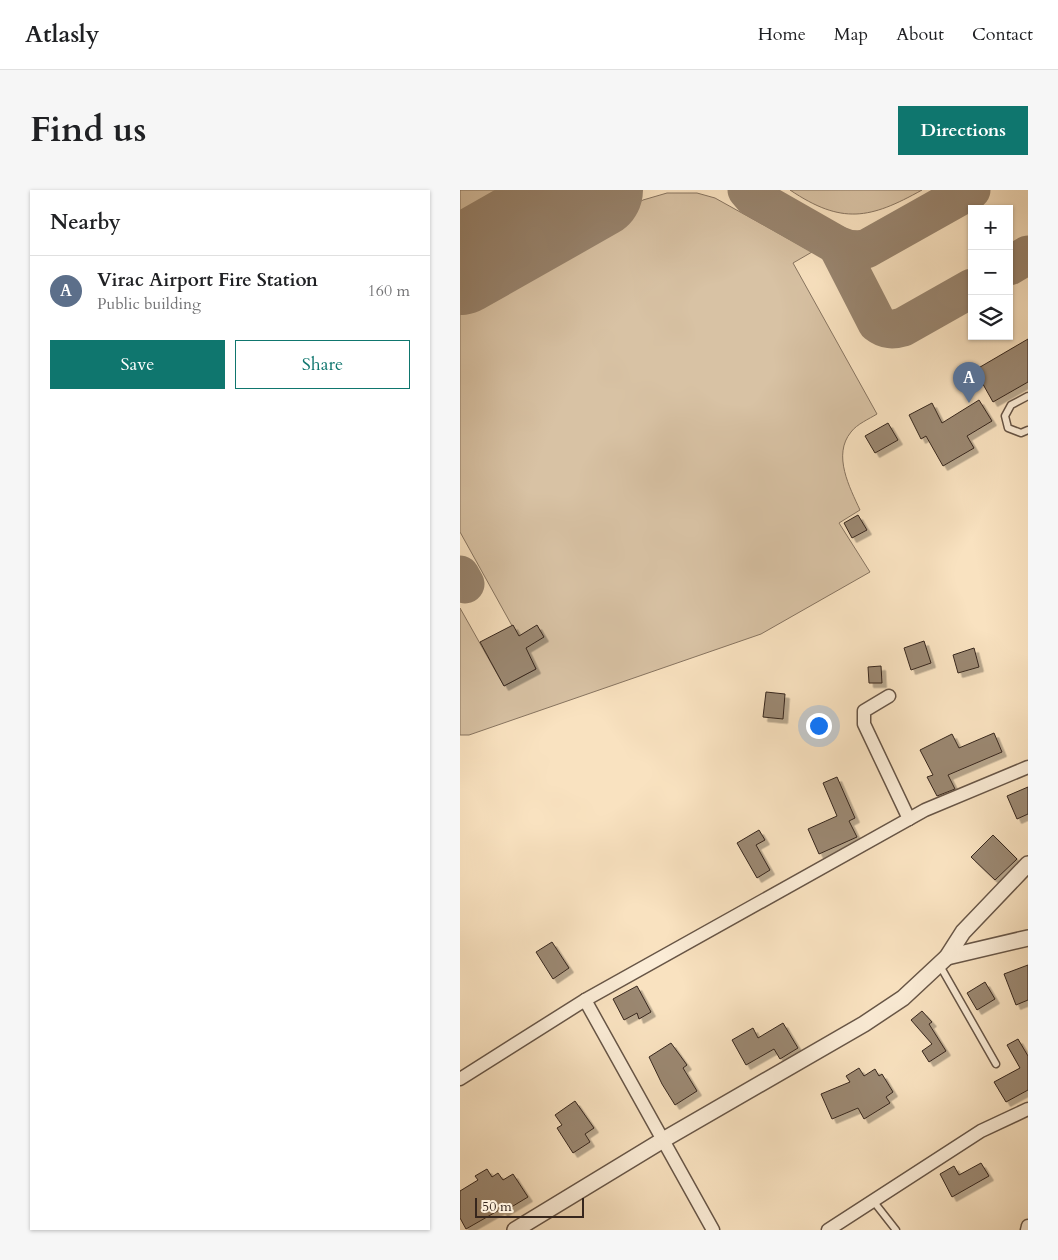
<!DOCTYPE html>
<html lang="en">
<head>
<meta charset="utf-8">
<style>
  body { margin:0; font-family:Cardo,serif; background:#f6f6f6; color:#202124 }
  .controls { position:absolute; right:15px; top:15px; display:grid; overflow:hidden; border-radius:0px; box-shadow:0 1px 4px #0004 }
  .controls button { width:45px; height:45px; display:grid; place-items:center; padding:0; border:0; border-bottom:1px solid #e0e0e0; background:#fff; color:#202124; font:25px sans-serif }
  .scale { position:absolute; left:15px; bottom:12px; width:109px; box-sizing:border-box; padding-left:5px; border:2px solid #36261d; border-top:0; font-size:14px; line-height:18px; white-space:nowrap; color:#36261d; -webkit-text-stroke:4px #fbecd6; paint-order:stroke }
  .you { position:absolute; left:358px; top:535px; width:18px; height:18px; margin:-12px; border:4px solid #fff; border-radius:50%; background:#1a73e8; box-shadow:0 0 0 8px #1a73e833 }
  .badge { display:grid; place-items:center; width:32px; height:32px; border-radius:50%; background:#0f766e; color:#fff; font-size:16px; font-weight:700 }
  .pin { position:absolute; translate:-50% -41px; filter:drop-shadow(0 1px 2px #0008) }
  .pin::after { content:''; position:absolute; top:26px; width:18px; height:15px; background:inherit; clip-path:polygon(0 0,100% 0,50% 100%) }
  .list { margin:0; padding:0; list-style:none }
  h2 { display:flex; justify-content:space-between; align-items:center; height:65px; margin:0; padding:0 20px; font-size:21px }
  h2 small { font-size:16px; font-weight:400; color:#757577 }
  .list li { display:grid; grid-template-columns:32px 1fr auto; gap:15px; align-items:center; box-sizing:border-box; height:70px; padding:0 20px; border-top:1px solid #e0e0e0 }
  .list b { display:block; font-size:19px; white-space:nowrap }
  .list p { margin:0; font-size:16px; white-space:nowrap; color:#757577 }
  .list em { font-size:16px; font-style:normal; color:#757577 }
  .actions { display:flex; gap:10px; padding:15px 20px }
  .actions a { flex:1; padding:11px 0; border:1px solid #0f766e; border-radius:0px; text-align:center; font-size:18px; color:#0f766e }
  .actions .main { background:#0f766e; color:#fff }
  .icon { flex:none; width:28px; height:28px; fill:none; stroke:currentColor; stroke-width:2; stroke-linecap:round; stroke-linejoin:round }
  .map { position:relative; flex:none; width:568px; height:1040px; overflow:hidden; border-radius:0px }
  header { display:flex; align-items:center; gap:30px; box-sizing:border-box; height:70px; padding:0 25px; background:#fff; border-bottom:1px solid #e0e0e0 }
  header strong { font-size:24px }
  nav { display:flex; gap:28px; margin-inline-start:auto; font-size:18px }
  .intro { display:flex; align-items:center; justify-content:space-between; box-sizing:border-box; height:120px; padding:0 30px }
  h1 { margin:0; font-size:35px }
  .button { padding:12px 22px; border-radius:0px; background:#0f766e; color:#fff; font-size:18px; font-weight:700 }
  main { display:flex; gap:30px; padding:0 30px }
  aside { flex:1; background:#fff; border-radius:0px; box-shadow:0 1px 4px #0004 }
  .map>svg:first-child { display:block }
  .green { fill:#d8c2a4; stroke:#877460 }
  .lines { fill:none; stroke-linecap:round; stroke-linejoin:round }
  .taxiway { stroke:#98846e; stroke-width:39 }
  .runway { stroke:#98846e; stroke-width:98 }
  .building { fill:#9b8872; stroke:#36261d; filter:url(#shadow) }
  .service-casing { stroke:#675546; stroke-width:9 }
  .minor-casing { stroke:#675546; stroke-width:15 }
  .tertiary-casing { stroke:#675546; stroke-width:18 }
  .service { stroke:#fbecd6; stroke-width:6 }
  .minor { stroke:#fbecd6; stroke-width:12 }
  .tertiary { stroke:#fbecd6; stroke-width:15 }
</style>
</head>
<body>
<header>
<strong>Atlasly</strong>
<nav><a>Home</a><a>Map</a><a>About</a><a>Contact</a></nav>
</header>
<div class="intro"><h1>Find us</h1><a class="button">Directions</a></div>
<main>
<aside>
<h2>Nearby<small></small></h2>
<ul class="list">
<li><span class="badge" style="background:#5c6f8a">A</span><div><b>Virac Airport Fire Station</b><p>Public building</p></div><em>160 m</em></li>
</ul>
<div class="actions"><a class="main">Save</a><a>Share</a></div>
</aside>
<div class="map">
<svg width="568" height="1040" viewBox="0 0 568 1040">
  <defs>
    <filter id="shadow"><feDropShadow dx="4.5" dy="4.5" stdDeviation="0" flood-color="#0004"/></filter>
  </defs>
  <rect width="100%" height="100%" fill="#f9e2c0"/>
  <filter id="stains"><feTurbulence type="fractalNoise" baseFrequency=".004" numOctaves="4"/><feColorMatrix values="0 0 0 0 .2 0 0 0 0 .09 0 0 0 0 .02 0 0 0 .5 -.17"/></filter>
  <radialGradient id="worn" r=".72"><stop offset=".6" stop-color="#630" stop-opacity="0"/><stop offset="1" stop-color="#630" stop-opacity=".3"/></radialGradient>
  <!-- green -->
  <g class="green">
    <polygon points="0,0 70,0 0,39"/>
    <path d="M 330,0 L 462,0 C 410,29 382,35 330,0 Z"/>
    <path d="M 207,3 L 237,3 L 255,8 L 352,62 L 333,73 L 417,224 C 409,229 397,234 391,242 C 372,265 390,298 400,320 L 379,333 L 410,382 L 301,444 L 9,545 L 0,545 L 0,418 L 44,496 L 76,479 L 0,342 L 0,112 L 183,10 Z"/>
  </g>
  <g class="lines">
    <!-- taxiway -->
    <g class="taxiway">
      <path d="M 287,0 L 293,7 L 377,55 C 387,60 395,61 406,59 L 511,0"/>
      <path d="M 377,55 L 417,133 C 426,140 433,140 443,137 L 512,98"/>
      <polyline points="549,76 568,65"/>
      <polyline points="0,385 5,394"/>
    </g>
    <!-- runway -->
    <polyline class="runway" points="0,76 134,0"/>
  </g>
  <!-- building -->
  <g class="building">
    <polygon points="568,149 568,192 533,212 515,180"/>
    <polygon points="519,210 532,231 507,246 514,258 483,276 466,246 461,249 449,225 472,213 482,233"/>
    <polygon points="428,233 438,250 415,263 405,246"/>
    <polygon points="398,325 407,340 392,348 384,333"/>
    <polygon points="53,435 59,446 77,435 84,447 66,458 76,479 44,496 20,452"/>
    <polygon points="464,451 471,473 451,480 444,458"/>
    <polygon points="514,458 519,477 498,483 493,465"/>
    <polygon points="421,476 422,493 409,493 408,477"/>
    <polygon points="306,502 325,504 323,529 303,527"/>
    <polygon points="534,543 542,562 488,585 495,599 477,606 467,587 473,585 460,560 492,544 499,558"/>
    <polygon points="377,587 395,628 389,631 397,647 359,664 348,639 377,626 363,593"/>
    <polygon points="568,597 568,624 557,629 547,606"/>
    <polygon points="299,640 305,650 296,655 310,680 297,688 277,653"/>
    <polygon points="533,645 557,669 535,690 511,667"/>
    <polygon points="92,752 109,778 93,789 76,762"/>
    <polygon points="568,775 568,810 556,815 544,784"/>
    <polygon points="525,792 535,809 517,820 507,803"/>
    <polygon points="177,796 191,822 179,829 177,823 164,830 153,809"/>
    <polygon points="462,821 472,832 469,834 486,861 469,872 462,861 472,854 451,830"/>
    <polygon points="323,833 338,858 320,869 314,859 286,875 272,850 293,838 298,848"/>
    <polygon points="558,849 568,866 568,900 546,912 534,892 560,878 547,855"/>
    <polygon points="211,853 227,875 223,878 237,901 215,915 202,894 189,867"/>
    <polygon points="399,878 404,886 415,879 419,886 422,884 433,902 426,907 430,913 404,929 398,918 372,929 361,904 390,892 386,886"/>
    <polygon points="115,911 134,938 125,944 130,952 113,963 97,938 102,935 95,925"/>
    <polygon points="521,973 529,986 492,1007 480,984 494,976 499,985"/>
    <polygon points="27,979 32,987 38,983 43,990 53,984 68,1007 43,1022 41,1019 6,1039 0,1028 0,1001 18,990 15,986"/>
  </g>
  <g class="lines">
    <defs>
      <g id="service">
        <polyline points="568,206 551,215 545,226 548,238 561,243 568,240"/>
        <polyline points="479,774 536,874"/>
        <polyline points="414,1012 436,1040"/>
      </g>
      <g id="minor">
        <polyline points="429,506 404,521 404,534 449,629"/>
        <polyline points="125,810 253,1040"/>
        <polyline points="0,889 125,810 465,620 568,577"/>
        <polyline points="368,1040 521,941 568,919"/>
        <polyline points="567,1040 568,1036"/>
      </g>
      <g id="tertiary">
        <polyline points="487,767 568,748"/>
        <polyline points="55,1040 203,950 404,834 443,808 487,767 503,742 568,674"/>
      </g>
    </defs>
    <!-- service casing -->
    <use href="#service" class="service-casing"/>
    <!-- minor casing -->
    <use href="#minor" class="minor-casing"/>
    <!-- tertiary casing -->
    <use href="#tertiary" class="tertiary-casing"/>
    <!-- service -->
    <use href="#service" class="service"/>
    <!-- minor -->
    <use href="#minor" class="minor"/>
    <!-- tertiary -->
    <use href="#tertiary" class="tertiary"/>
  </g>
  <rect width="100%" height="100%" filter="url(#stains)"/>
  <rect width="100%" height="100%" fill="url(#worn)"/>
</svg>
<div class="controls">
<button>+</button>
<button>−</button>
<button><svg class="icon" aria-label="layers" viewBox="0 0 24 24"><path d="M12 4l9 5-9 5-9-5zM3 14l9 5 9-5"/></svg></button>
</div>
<div class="scale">50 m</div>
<div class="you"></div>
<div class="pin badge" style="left:509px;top:213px;background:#5c6f8a">A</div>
</div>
</main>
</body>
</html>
